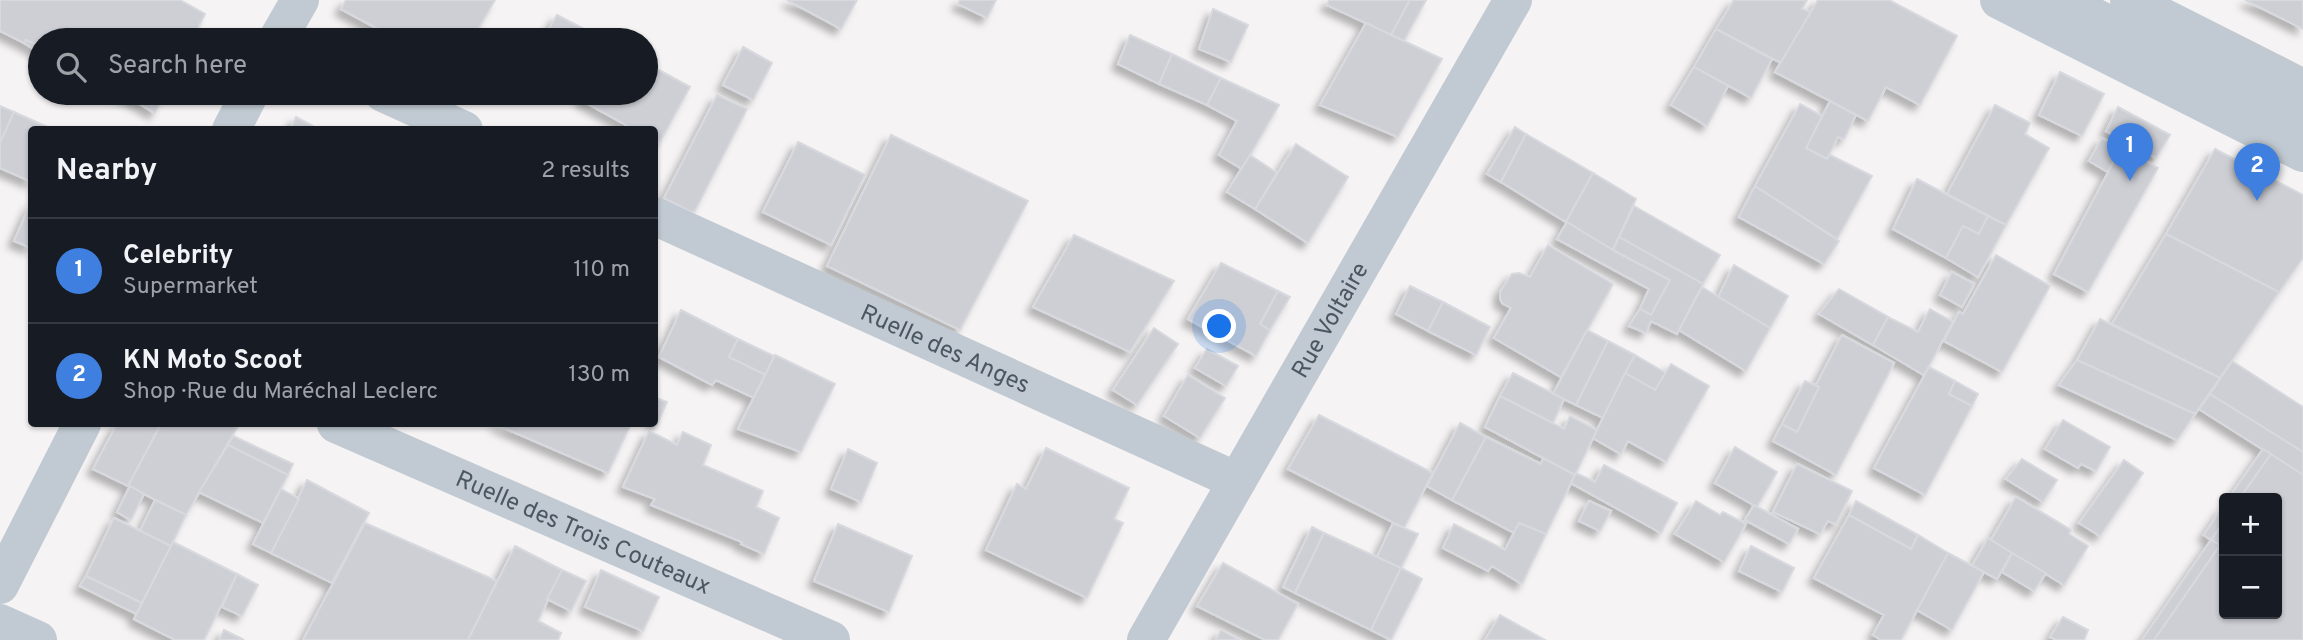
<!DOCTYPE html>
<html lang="en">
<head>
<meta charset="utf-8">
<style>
  body { margin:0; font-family:Overpass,sans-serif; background:#20242c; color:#f1f3f6 }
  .controls { position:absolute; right:21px; bottom:21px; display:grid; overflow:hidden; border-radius:7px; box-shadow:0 2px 5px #0004 }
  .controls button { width:63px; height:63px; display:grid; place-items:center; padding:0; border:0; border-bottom:2px solid #363941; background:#171b24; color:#f1f3f6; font:35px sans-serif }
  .you { position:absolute; left:1220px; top:327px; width:24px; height:24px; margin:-18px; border:5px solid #fff; border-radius:50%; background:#1a73e8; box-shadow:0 0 0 10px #1a73e833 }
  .badge { display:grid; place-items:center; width:46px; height:46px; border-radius:50%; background:#8c9099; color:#fff; font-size:23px; font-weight:700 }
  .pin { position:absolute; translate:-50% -58px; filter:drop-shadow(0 2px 4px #0008) }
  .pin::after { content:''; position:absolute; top:37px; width:24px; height:21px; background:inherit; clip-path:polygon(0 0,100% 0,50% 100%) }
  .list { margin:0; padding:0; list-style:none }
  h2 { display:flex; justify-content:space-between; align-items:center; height:91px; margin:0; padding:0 28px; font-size:30px }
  h2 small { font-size:23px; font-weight:400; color:#9ea1a6 }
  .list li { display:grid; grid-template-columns:46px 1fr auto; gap:21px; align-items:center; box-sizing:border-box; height:105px; padding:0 28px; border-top:2px solid #363941 }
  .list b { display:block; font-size:26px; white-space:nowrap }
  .list p { margin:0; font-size:23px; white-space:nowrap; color:#9ea1a6 }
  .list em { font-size:23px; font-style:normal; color:#9ea1a6 }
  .icon { flex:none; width:38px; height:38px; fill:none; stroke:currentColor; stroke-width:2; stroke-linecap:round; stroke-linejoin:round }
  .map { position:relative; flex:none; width:2303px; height:640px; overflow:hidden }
  .search { position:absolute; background:#171b24; box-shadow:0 2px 5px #0004; left:28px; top:28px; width:630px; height:77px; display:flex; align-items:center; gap:18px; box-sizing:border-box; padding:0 24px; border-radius:38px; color:#9ea1a6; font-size:26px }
  .panel { position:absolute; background:#171b24; box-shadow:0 2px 5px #0004; left:28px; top:126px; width:630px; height:301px; border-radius:7px }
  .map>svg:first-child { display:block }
  .building { fill:#cdcfd5; stroke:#d7d9de; stroke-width:2; filter:url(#shadow) }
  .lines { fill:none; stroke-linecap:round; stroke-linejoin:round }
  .minor { stroke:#c1cad2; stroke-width:38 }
  .labels { text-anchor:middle; stroke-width:5; stroke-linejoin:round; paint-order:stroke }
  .street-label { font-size:24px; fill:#4a5661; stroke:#fff }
</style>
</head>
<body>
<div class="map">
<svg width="2303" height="640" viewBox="0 0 2303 640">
  <defs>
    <filter id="shadow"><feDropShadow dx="-6" dy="6" stdDeviation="3.5" flood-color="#0004"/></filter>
  </defs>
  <rect width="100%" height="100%" fill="#f5f3f3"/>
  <!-- building -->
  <g class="building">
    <polygon points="0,0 180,0 205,14 192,40 40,40 40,46 26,40 24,43 0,31"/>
    <polygon points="346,0 495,0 472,40 398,40 341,9"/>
    <polygon points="787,0 857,0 841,29"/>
    <polygon points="960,0 996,0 987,18 958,4"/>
    <polygon points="1329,0 1410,0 1391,35 1327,5"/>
    <polygon points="1410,0 1426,0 1404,41 1391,35"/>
    <polygon points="1734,0 1807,0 1802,9 1811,12 1781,63 1716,29"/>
    <polygon points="1818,0 1889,0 1957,36 1920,105 1886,87 1868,121 1775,72"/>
    <polygon points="2245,0 2303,0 2303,29"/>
    <polygon points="1213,9 1248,25 1231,62 1199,49"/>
    <polygon points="557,15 605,40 543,40"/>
    <polygon points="1366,23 1442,59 1398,137 1320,105"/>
    <polygon points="1716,29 1772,59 1751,98 1694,67"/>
    <polygon points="1130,35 1172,54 1159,84 1118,64"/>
    <polygon points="26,40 40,46 40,53 24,43"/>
    <polygon points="743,47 772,63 753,100 723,85"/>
    <polygon points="1172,54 1221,78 1207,105 1159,84"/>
    <polygon points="646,63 690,87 660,142 654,139 654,130 635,130 581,100 585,93 646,93"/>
    <polygon points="1694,67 1728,86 1707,126 1671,105"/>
    <polygon points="2060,72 2104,94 2082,136 2039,115"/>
    <polygon points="1221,78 1279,105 1242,169 1219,155 1237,121 1207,105"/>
    <polygon points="118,93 135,93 138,95 136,102"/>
    <polygon points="135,93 165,93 155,113 136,102 138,95"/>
    <polygon points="717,95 747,109 695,211 691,212 664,198"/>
    <polygon points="1830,101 1856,115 1844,139 1838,137 1827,159 1806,148"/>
    <polygon points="1800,104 1822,116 1806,148 1827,159 1830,155 1872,176 1837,239 1755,186"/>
    <polygon points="1995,105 2030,123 2025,134 2049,148 2006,225 1947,194"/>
    <polygon points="0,106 14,112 0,143"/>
    <polygon points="2118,107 2170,135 2156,158 2106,131"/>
    <polygon points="14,112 54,130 32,130 32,182 0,168 0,143"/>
    <polygon points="296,117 320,130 290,130"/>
    <polygon points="1515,127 1526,134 1501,182 1487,174"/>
    <polygon points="1526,134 1593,173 1566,222 1501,182"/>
    <polygon points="891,135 1028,201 960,330 827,266"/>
    <polygon points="2102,138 2121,148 2108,172 2089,161"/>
    <polygon points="798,142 865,175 831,245 763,212"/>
    <polygon points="1296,144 1348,177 1308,243 1255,209"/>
    <polygon points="2121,148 2158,168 2088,292 2054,274"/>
    <polygon points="2215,149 2303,195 2303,258 2279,292 2166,234"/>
    <polygon points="1250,155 1277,173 1255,209 1227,192"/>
    <polygon points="1593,173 1636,199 1613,250 1566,222"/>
    <polygon points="1917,179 1988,216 1979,234 1963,226 1946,258 1893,229"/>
    <polygon points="1755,186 1839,241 1824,264 1739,217"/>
    <polygon points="32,201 32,248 14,241"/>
    <polygon points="1634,206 1720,255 1703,284 1619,237"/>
    <polygon points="1988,216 2006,225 1978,277 1946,258 1963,226 1979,234"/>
    <polygon points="1567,222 1616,252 1670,280 1651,315 1640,309 1649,289 1557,239"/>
    <polygon points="2166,234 2279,292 2220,378 2112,324"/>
    <polygon points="1074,235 1174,281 1130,352 1033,307"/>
    <polygon points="1619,237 1703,284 1677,334 1651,321 1646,333 1629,326 1640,309 1651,315 1670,280 1613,250"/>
    <polygon points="1548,245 1613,284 1561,377 1494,338 1511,308 1502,303 1500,298 1500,292 1512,274 1519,273 1530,277"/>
    <polygon points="1996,255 2050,286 2002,372 1944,341 1959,312 1963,314"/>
    <polygon points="1221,263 1278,291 1260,324 1270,330 1256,356 1188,319"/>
    <polygon points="1734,265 1788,296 1770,328 1718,297"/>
    <polygon points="1952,272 1974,284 1962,307 1940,295"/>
    <polygon points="1410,286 1443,302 1428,331 1396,314"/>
    <polygon points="1702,287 1770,328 1746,371 1679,330"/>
    <polygon points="1839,289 1888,317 1873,345 1819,314"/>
    <polygon points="1278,291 1290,297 1270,330 1260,324"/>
    <polygon points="1443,302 1490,327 1476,355 1428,331"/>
    <polygon points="1930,309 1953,322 1924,375 1873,345 1888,317 1918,332"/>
    <polygon points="681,310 738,339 729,357 766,375 754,398 716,380 712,385 659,357"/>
    <polygon points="2100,319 2220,378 2195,414 2077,360"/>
    <polygon points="1154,328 1178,344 1137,405 1113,390"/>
    <polygon points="1587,330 1608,341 1576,405 1553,394"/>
    <polygon points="1842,335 1894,363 1836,475 1773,441 1782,424 1797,432 1819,387 1816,385"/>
    <polygon points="738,339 774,356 766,375 729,357"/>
    <polygon points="1608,341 1635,355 1603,418 1576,405"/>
    <polygon points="1207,349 1238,366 1226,386 1195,368"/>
    <polygon points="775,355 835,384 801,452 738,429"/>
    <polygon points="1635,355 1666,373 1655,390 1625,373"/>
    <polygon points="2077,360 2195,414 2177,440 2059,385"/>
    <polygon points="2232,361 2303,407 2303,452 2210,394"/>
    <polygon points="1671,364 1709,386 1666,462 1628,441 1621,454 1593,438 1625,373 1655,390"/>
    <polygon points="1929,367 1955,381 1949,394 1972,406 1925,495 1874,468"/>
    <polygon points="1513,373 1564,399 1553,423 1500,396"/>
    <polygon points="1188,375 1225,398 1200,438 1164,416"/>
    <polygon points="1805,381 1819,387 1797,432 1782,424"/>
    <polygon points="1955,381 1978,394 1972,406 1949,394"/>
    <polygon points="2210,394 2303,452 2303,475 2199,409"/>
    <polygon points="1500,396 1564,429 1570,416 1597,430 1575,475 1485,427"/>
    <polygon points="654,397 667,402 657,425 654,423"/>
    <polygon points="1319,415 1433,473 1404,528 1288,469"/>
    <polygon points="2063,420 2110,447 2096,471 2081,464 2078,468 2045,449"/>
    <polygon points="1460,423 1486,437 1452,500 1427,486"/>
    <polygon points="117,424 161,424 128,486 93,469"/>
    <polygon points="161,424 228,424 237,428 186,515 128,486"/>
    <polygon points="495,424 631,424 608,473"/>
    <polygon points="649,431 677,445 683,432 711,445 703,465 763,491 756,507 779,518 764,554 741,544 742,542 651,505 655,499 623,487"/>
    <polygon points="233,436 293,464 288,475 228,445"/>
    <polygon points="1486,437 1541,464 1543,458 1575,475 1546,534 1519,523 1514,533 1452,500"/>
    <polygon points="228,445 288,475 263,523 199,492"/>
    <polygon points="1735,447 1777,472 1757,507 1715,483"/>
    <polygon points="1046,448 1129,488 1114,519 1123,523 1087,598 986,550 1017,484 1026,489"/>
    <polygon points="848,449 877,463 861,502 831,489"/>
    <polygon points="2263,449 2271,454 2240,498 2229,498"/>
    <polygon points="2271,454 2303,475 2303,640 2154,640 2220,545 2211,540 2224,521 2224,614 2277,614 2277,498 2240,498"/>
    <polygon points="2022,459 2057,480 2043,502 2006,479"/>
    <polygon points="2124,460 2143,473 2100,536 2079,523"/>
    <polygon points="1797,464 1852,491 1836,524 1828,521 1820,534 1773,512"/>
    <polygon points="1604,465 1677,503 1661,533 1571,483 1576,473 1595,482"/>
    <polygon points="307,480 369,513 332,583 271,553"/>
    <polygon points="130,486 144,494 131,520 117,512"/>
    <polygon points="281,489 299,499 271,553 253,544"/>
    <polygon points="2016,497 2071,530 2069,534 2088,546 2064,585 1991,540"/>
    <polygon points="155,500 186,515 171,546 140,531"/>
    <polygon points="1589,501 1611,511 1600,531 1579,521"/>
    <polygon points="1696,501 1720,515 1723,512 1746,524 1724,562 1675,534"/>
    <polygon points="1856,501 1918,535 1911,549 1849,515"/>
    <polygon points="1754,505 1798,529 1789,544 1745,520"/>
    <polygon points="2224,505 2224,521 2211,540 2204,535"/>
    <polygon points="1849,515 1911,549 1918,535 1948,553 1901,640 1881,640 1873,635 1884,615 1814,578"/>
    <polygon points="114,518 171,546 142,603 86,576"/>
    <polygon points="365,523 497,581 468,640 303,640"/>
    <polygon points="1393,523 1418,534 1401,568 1377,557"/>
    <polygon points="1519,523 1546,534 1522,584 1492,566 1488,571 1443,548 1454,524 1505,550"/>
    <polygon points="838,524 912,556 889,612 814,581"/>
    <polygon points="1312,527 1324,533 1295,593 1283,587"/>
    <polygon points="1324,533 1401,568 1371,630 1295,593"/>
    <polygon points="1988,538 2012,553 1997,579 1972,566"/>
    <polygon points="2211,540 2220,545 2154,640 2142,640"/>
    <polygon points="173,542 237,574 204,640 175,640 134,619"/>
    <polygon points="515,546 562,570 538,621 561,633 558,640 468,640"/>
    <polygon points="1751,546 1794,568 1782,592 1739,571"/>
    <polygon points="1948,553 1984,572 1952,630 1917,610"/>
    <polygon points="2012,553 2046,573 2034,591 2002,572"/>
    <polygon points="1223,563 1298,604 1278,640 1265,640 1197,606"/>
    <polygon points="1401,568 1422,579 1391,640 1371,630"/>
    <polygon points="562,570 586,581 571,611 547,599"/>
    <polygon points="601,570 659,597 643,631 585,607"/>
    <polygon points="237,574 258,585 242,616 222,607"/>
    <polygon points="86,576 142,603 136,614 80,586"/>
    <polygon points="1500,615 1545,640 1485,640"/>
    <polygon points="2063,617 2088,630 2084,640 2056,640 2050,637"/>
    <polygon points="224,630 244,640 219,640"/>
    <polygon points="1221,630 1239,640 1216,640"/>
  </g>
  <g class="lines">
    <!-- minor -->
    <g class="minor">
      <polyline points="1999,0 2303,153"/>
      <polyline points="2061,0 2303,123"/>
      <polyline points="2129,0 2303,88"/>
      <polyline points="277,40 300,0"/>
      <polyline points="383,93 464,130"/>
      <polyline points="231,130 250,93"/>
      <path id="s1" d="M 654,216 L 1237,481"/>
      <path id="s2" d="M 336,424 L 831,640"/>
      <polyline points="0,585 82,424"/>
      <polyline points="0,623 38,640"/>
      <path id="s3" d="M 1146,640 L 1513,0"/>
    </g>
  </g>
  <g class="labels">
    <!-- street labels -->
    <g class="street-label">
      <text dy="8" stroke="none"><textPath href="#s3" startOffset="369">Rue Voltaire</textPath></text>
      <text dy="8" stroke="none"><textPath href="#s1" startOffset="320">Ruelle des Anges</textPath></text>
      <text dy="8" stroke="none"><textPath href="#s2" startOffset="270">Ruelle des Trois Couteaux</textPath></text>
    </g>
  </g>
</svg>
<div class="controls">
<button>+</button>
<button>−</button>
</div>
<div class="you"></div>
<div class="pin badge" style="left:2130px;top:181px;background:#3f7fe0">1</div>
<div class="pin badge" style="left:2257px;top:201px;background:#3f7fe0">2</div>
<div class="search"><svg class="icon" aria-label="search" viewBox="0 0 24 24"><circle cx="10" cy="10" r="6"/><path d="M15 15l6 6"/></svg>Search here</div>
<section class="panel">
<h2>Nearby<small>2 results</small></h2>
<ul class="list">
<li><span class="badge" style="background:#3f7fe0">1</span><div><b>Celebrity</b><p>Supermarket</p></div><em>110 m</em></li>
<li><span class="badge" style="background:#3f7fe0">2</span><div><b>KN Moto Scoot</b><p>Shop · Rue du Maréchal Leclerc</p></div><em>130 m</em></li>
</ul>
</section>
</div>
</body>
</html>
